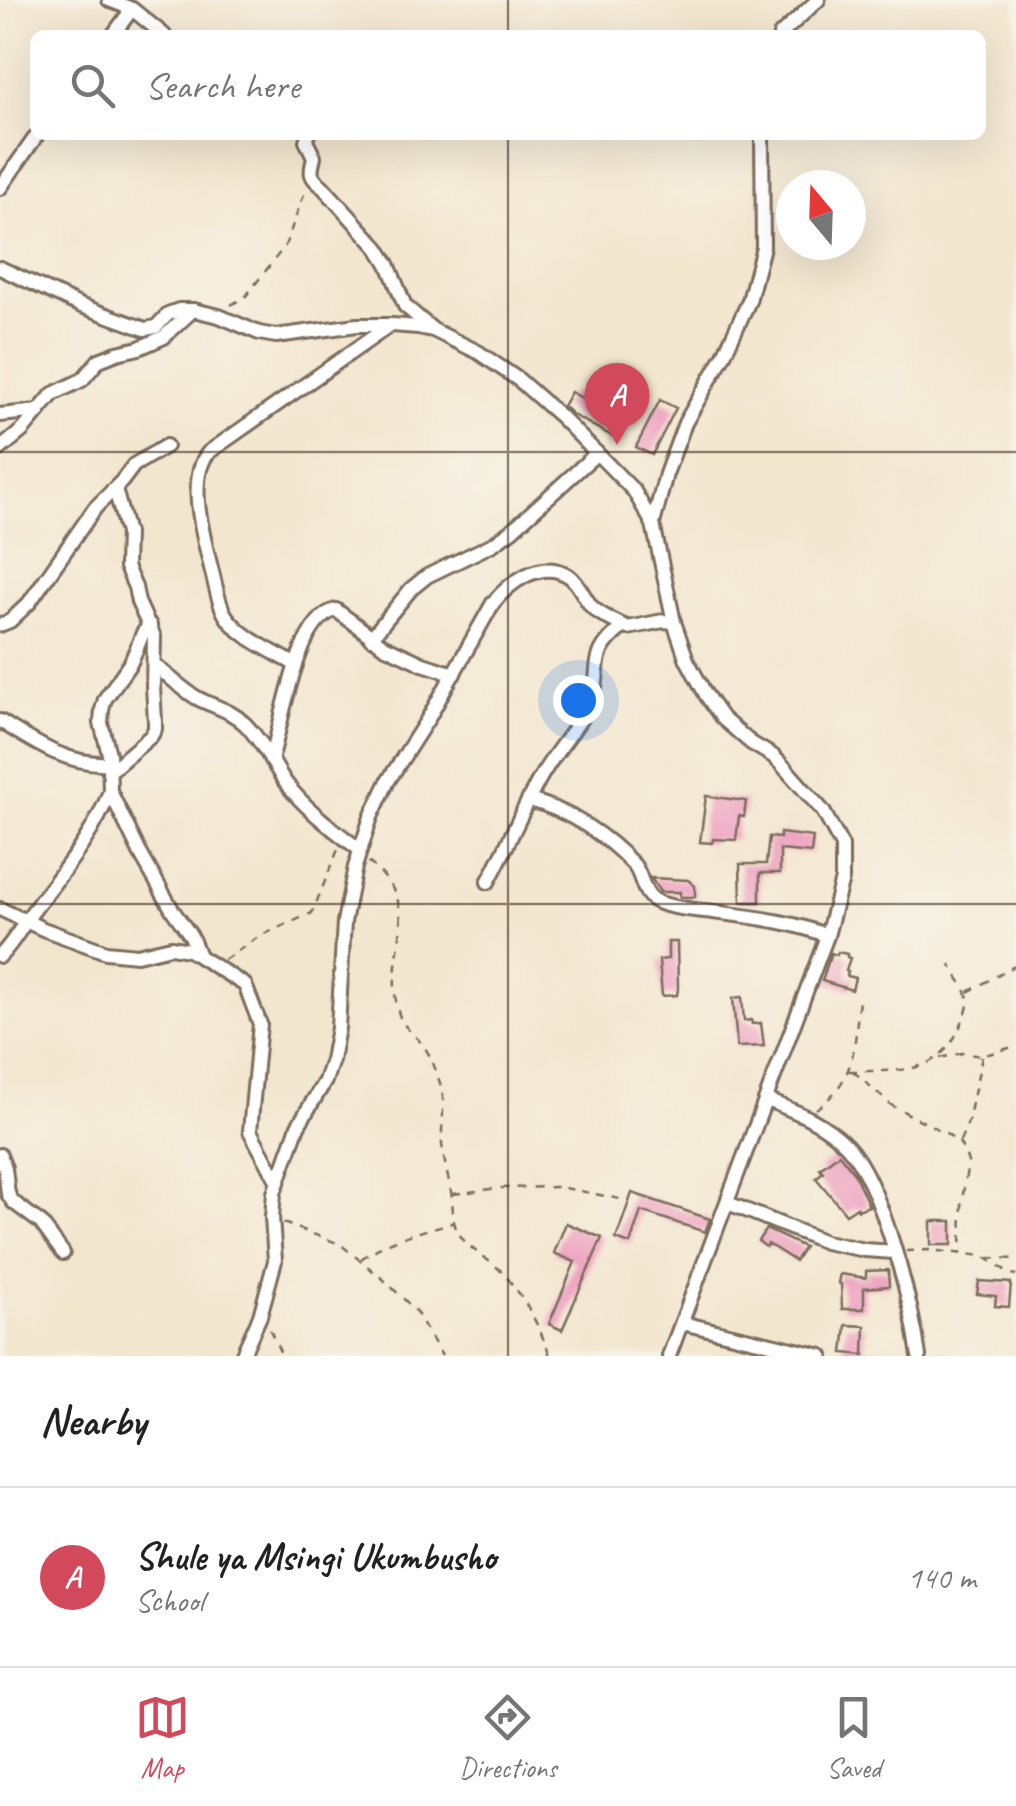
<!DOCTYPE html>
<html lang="en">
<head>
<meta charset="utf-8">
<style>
  body { margin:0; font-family:Caveat,sans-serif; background:#f6f6f6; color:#222 }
  .compass { position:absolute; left:776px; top:170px; width:90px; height:90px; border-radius:50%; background:#fff; box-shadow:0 10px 40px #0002; rotate:341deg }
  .you { position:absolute; left:578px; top:700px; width:35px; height:35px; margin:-25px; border:8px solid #fff; border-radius:50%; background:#1a73e8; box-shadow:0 0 0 15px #1a73e833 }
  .badge { display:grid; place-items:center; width:65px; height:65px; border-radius:50%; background:#d1495b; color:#fff; font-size:32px; font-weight:700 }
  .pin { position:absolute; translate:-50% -82px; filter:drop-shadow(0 2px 5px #0008) }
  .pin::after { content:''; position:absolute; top:52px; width:35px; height:30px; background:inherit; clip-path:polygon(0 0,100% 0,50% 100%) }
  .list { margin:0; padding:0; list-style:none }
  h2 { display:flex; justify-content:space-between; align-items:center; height:130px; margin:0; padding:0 40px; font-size:42px }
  h2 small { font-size:32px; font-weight:400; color:#767676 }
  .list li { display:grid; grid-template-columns:65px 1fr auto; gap:30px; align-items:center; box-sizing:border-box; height:180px; padding:0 40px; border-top:2px solid #e0e0e0 }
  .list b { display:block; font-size:38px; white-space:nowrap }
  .list p { margin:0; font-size:32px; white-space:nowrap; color:#767676 }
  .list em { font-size:32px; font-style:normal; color:#767676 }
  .icon { flex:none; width:55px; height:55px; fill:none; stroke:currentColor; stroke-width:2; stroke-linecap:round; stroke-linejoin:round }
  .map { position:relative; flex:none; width:1016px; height:1356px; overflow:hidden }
  .search { position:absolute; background:#fff; box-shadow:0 10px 40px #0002; left:30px; right:30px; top:30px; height:110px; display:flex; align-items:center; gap:25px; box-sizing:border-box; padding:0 35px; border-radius:15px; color:#767676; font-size:38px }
  .sheet { height:310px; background:#fff }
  nav { display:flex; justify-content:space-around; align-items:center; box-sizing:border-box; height:140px; border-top:2px solid #e0e0e0; background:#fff; font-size:28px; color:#767676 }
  nav a { display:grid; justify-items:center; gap:5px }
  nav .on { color:#d1495b }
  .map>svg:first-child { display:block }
  .building { fill:#ee9cbe }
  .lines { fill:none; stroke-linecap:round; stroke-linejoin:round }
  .street-casing { stroke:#7b6c5c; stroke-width:18 }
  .path { stroke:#7b6c5c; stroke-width:2.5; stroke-dasharray:8 8; stroke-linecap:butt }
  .street { stroke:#fff; stroke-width:12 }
  .grid { fill:none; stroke:#3b2a1e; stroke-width:2.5; stroke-opacity:0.55 }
</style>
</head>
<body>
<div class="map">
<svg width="1016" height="1356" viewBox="0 0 1016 1356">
  <rect width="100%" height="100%" fill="#f7f3e8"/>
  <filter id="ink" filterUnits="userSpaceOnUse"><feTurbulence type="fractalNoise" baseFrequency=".01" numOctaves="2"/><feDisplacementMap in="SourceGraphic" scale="20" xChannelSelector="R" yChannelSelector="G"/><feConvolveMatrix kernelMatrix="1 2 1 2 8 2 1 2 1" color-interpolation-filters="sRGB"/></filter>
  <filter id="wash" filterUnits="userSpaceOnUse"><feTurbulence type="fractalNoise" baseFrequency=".0048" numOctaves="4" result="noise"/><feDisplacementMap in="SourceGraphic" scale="40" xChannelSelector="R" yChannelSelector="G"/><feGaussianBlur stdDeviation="2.25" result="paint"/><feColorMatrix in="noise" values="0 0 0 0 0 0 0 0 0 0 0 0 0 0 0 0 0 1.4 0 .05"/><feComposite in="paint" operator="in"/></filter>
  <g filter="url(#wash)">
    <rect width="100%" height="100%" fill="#f3e6cf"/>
    <g id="blocks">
      <!-- building -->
      <g class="building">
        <polygon points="571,392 621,419 612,436 573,415 563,406"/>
        <polygon points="660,400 676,408 652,455 636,447"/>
        <polygon points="706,796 746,801 744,817 739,816 736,840 713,839 712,843 700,842"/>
        <polygon points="780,833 813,837 811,853 780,850 780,873 760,873 760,902 741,902 740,864 766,864 769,837 780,838"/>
        <polygon points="651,878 688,880 695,886 695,897 680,897 680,892 660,892"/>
        <polygon points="668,942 677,942 678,988 677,995 662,996 659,960 668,959"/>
        <polygon points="838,952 847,954 847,957 850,958 846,971 848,972 847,976 855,978 852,990 822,981 831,953 837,955"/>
        <polygon points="742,997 744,1021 751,1020 752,1024 761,1023 764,1046 737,1047 733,998"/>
        <polygon points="839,1154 854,1173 869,1206 858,1210 857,1207 846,1214 816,1178 823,1172 820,1168"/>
        <polygon points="632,1193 710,1219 705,1232 641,1211 630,1244 616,1239"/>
        <rect x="931" y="1221" width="21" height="24"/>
        <polygon points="566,1223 602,1238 562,1330 549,1324 575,1262 554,1253"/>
        <polygon points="766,1229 804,1247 795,1261 768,1244 766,1247 758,1241"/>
        <polygon points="888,1270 889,1286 864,1288 864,1309 842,1309 841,1284 838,1283 840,1274 866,1278 866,1271"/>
        <polygon points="979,1281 1011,1283 1009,1307 995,1306 996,1296 977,1294"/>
        <polygon points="846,1325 865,1326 864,1355 843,1353"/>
      </g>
    </g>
  </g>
  <g filter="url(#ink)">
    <use href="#blocks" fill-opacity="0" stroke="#7b6c5c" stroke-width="2.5"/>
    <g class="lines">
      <defs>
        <g id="street">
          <polyline points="109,0 132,9 164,35"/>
          <polyline points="113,35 132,9"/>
          <polyline points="780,35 818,0"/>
          <path d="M 308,135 L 306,141 L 314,157 C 311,171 308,176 322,186 L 378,248 L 388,264 L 405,306 L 432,329"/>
          <polyline points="0,188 37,135"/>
          <polyline points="0,268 79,305 145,329 156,327 168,314 179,310 193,310 219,316 259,333 276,336 357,325 392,325 418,327 433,330 478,352 519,380 561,417 634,491 653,524 674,622 687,660 706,695 722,718 751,743 773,756 784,767 823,811 842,846 842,879 827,936 669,1356"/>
          <polyline points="0,415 39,411"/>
          <polyline points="0,449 23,430 53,394 82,380 99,360 117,353 139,348 164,337 193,310"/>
          <polyline points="653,524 666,474 685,423 724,355 749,301 763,247 762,135"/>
          <polyline points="0,625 10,621 29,603 95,508 122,481 134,465 166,446"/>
          <polyline points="150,625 143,633 131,662 105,699 102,710 101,723 109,754 110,791 140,853 173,911 191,936 199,956"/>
          <polyline points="371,638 411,589 427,576 493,544 511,531 597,453"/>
          <path d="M 154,665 C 168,675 182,689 197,698 C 214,707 231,710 245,724 C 262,741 272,762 285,782 C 305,809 334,830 360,850"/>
          <path d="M 296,665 C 273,651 242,639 226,616 C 218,604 216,586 212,572 C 205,541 185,479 209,452 L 389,326"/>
          <path d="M 0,721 C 34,742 68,766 109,763"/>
          <path d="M 271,760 C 282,725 296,618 336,610 L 384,646 L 423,664 L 454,674"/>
          <polyline points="109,772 151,736 155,729 155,721 153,686 154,637 138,602 135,587 126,567 127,533 115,489"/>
          <path d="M 529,800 C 568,810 606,835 634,865 C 642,875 642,891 652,899 C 664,908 697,910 713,912 C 751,917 792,921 827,936"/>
          <path d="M 488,882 C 507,848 521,812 540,778 C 554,753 574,732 588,707 C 607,671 582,658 624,626"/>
          <polyline points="0,909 43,929 106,952 137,955 171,947 189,950 245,985 260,1024 250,1131 278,1182"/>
          <path d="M 0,956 C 12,944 19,931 28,918 C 58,876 92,840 110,791"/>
          <path d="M 767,1100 C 797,1112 824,1122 847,1146 C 882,1183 912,1305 919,1356"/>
          <polyline points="0,1155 5,1168 8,1194 13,1202 41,1223 63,1253"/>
          <polyline points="728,1203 825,1242 865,1250 894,1252"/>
          <polyline points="682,1323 822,1356"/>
          <path d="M 242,1356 L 260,1316 L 275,1261 L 272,1217 L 274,1193 L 298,1126 L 325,1081 L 332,1060 L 338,1028 L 344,922 L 355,867 L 371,817 L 388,781 L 429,717 L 493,603 C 510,582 542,558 569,576 C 580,584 584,599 593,608 C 602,616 617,623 628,628 L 663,621 L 674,622"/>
        </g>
      </defs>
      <!-- street casing -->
      <use href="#street" class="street-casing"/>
      <!-- path -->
      <g class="path">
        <polyline points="231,305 246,296 285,246 306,189"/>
        <path d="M 368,862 C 429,908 383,954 398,1011 C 402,1029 416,1034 425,1048 C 433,1060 438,1076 442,1090 C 445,1108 441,1127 442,1144 C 444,1162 449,1180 452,1197 C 453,1207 452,1219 456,1228 C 464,1247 486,1257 500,1270 C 522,1292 540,1327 550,1356"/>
        <polyline points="224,960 260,936 312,913 339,847"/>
        <polyline points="968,992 1016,965"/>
        <polyline points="940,1058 962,1053 982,1056 1016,1046"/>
        <path d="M 849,1071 C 895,1070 936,1078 959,1029 C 963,1020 969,1010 968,999 C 967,988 955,975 950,964"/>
        <polyline points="853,1071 891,1105 946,1133 959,1142 965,1153 968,1162 962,1201 961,1253"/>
        <path d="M 816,1109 C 857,1080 854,1046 859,1000"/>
        <polyline points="960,1141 968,1122 982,1056"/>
        <polyline points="453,1194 499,1188 560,1187 620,1199"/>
        <polyline points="283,1223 340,1244 383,1279 415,1310 442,1356"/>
        <polyline points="906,1251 928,1250 983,1256 1011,1274 1016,1275"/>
        <polyline points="988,1258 1016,1259"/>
        <path d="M 361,1259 C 388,1239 422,1231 455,1222"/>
        <polyline points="270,1330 282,1356"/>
      </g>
      <!-- street -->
      <use href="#street" class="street"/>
    </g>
  </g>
  <!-- grid -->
  <path class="grid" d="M 508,0 L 508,35M 508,135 L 508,1356M 0,452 L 1016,452M 0,904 L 1016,904"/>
</svg>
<svg class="compass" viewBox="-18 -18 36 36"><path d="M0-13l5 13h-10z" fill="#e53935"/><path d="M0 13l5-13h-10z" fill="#767676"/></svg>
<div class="you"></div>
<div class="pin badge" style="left:617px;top:445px">A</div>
<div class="search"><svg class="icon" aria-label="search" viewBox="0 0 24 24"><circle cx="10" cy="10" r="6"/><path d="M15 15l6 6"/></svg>Search here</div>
</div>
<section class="sheet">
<h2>Nearby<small></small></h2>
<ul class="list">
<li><span class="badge">A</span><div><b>Shule ya Msingi Ukumbusho</b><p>School</p></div><em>140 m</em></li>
</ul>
</section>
<nav>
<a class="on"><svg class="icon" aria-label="map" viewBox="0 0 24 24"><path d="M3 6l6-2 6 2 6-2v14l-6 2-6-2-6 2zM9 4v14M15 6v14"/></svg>Map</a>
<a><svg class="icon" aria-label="directions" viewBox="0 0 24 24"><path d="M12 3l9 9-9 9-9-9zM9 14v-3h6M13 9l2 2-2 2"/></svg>Directions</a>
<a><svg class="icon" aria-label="saved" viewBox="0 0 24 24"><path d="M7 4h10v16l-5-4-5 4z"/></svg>Saved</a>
</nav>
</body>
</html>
